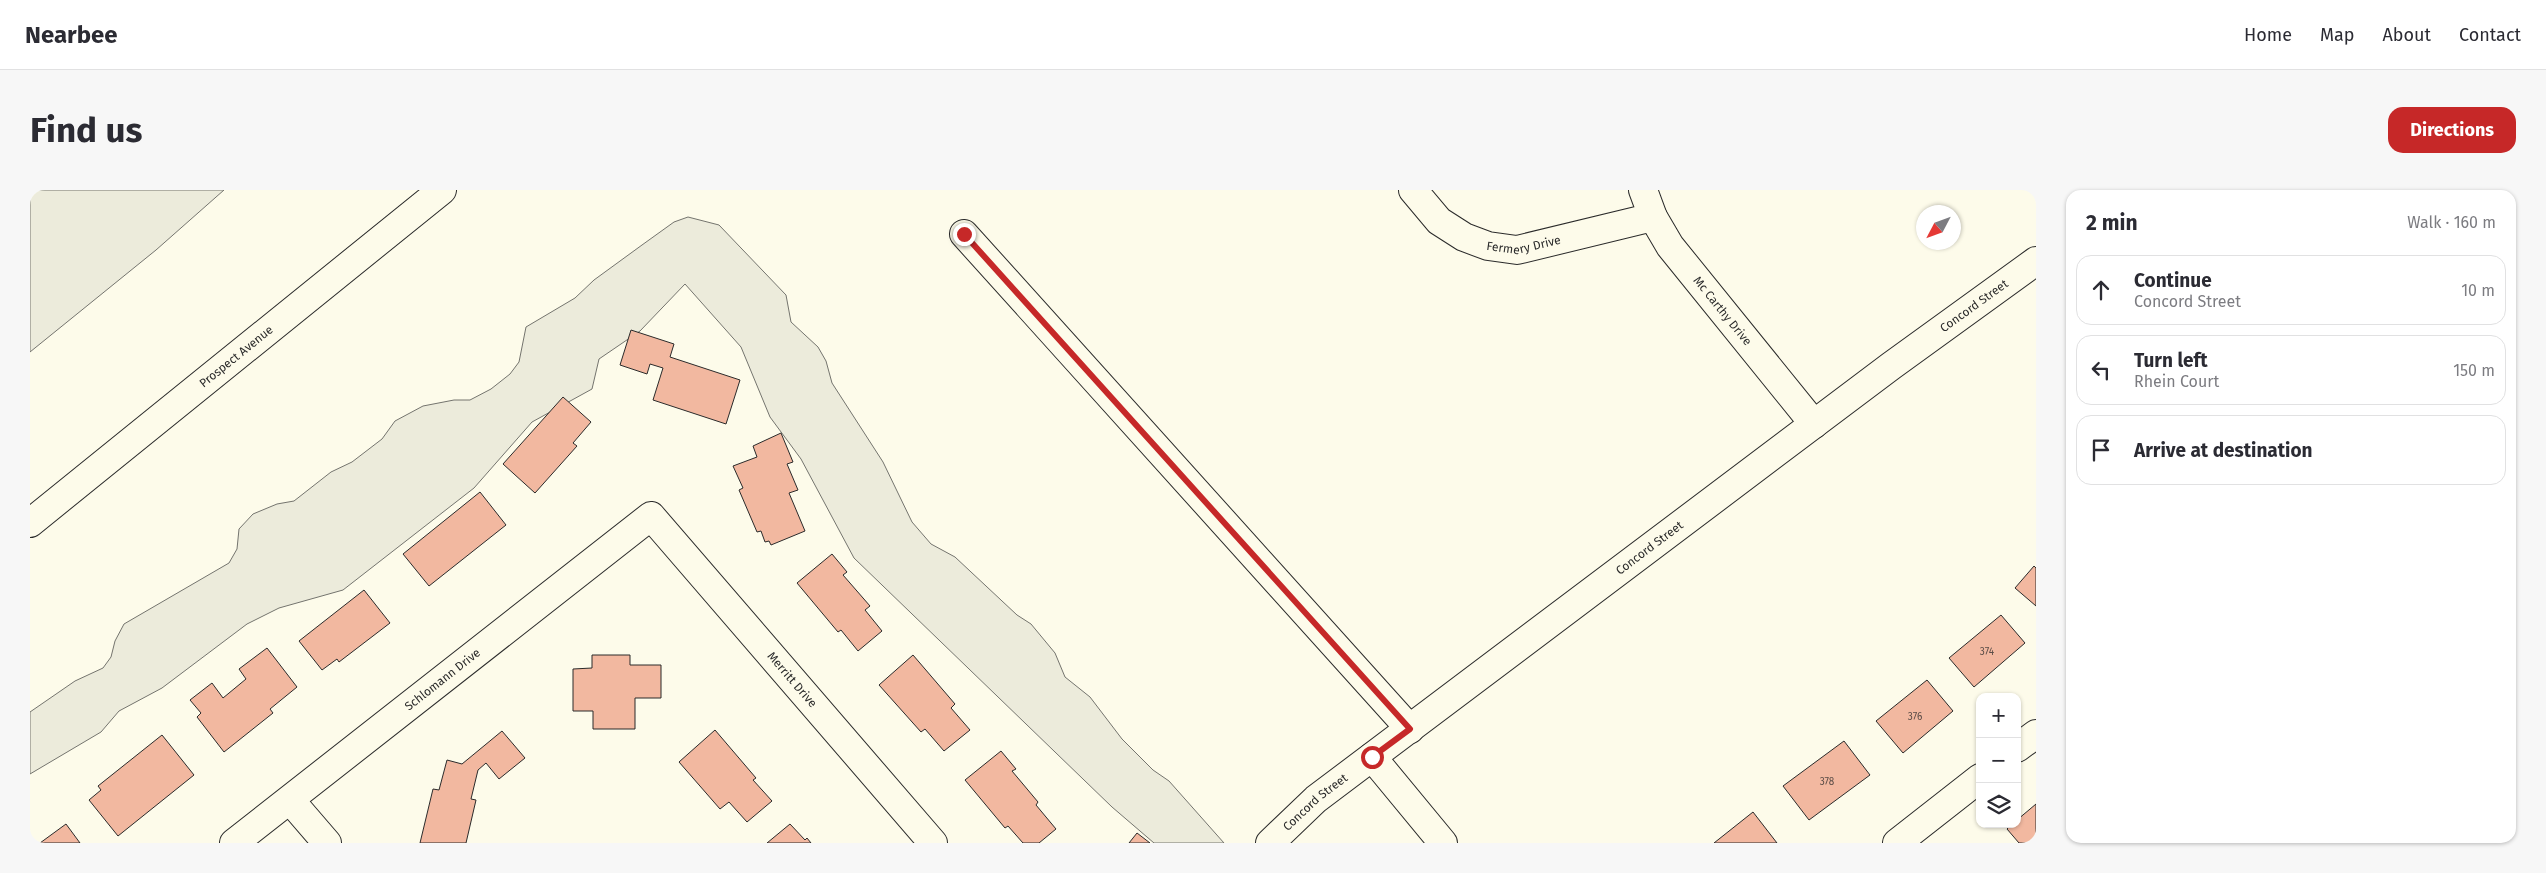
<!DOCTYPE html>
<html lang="en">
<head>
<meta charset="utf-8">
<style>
  body { margin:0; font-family:"Fira Sans",sans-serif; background:#f7f7f7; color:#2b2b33 }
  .controls { position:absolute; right:15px; bottom:15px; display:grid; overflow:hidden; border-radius:10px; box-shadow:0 1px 4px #0004 }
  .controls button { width:45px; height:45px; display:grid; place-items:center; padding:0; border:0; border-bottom:1px solid #e1e1e2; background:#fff; color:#2b2b33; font:25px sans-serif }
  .compass { position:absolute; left:1886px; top:15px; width:45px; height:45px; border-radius:50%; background:#fff; box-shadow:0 1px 4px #0004; rotate:229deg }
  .stop { position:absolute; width:15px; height:15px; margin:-11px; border:4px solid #c62828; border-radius:50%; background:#fff }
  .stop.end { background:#c62828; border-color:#fff; box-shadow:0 1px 5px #0008 }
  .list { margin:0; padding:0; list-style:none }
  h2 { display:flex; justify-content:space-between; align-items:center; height:65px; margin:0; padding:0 20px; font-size:21px }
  h2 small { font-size:16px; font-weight:400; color:#7c7c81 }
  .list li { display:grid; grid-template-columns:32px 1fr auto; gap:15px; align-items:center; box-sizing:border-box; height:70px; margin:0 10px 10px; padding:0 10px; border:1px solid #e1e1e2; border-radius:15px }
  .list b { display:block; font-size:19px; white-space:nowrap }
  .list p { margin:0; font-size:16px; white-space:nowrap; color:#7c7c81 }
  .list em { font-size:16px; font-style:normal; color:#7c7c81 }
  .icon { flex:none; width:28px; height:28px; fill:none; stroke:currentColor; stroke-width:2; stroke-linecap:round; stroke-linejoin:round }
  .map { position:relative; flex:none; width:2006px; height:653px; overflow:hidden; border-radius:15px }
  header { display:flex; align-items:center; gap:30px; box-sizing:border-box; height:70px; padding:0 25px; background:#fff; border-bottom:1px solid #e1e1e2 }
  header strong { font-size:24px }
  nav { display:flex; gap:28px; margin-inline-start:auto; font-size:18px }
  .intro { display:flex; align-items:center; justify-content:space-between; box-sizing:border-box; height:120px; padding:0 30px }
  h1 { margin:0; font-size:35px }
  .button { padding:12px 22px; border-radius:15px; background:#c62828; color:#fff; font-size:18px; font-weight:700 }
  main { display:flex; gap:30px; padding:0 30px }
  aside { flex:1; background:#fff; border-radius:15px; box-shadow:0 1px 4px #0004 }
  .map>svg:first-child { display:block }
  .green { fill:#ecebdb; stroke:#74746e }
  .building { fill:#f2b8a0; stroke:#2b2b2b }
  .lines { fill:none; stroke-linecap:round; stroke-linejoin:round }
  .minor-casing { stroke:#2b2b2b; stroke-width:30 }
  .minor { stroke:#fdfbea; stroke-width:28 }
  .route { stroke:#c62828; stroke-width:6 }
  .labels { text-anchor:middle; stroke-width:4; stroke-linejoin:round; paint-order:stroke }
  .number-label { font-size:10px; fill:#5d4e48 }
  .street-label { font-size:12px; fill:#2b2b2b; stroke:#fdfbea }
</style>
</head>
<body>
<header>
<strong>Nearbee</strong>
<nav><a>Home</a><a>Map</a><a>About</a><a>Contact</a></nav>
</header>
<div class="intro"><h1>Find us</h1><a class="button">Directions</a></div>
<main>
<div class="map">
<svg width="2006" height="653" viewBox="0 0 2006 653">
  <rect width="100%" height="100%" fill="#fdfbea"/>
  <!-- green -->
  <g class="green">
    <polygon points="0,0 194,0 126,60 0,162"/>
    <polygon points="658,27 689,35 756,105 761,132 788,157 796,171 802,193 853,272 882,332 901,354 925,367 987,425 1001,434 1025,463 1035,487 1060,507 1092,549 1123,580 1139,591 1194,653 1124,653 1082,617 824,368 771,269 740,227 711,157 655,94 610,141 569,169 562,199 502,232 444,298 313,400 249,418 217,434 132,498 89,521 71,542 0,584 0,522 45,491 73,478 81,467 85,451 94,434 199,373 207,359 209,339 223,324 247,314 264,311 301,282 322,272 352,249 365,231 393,216 424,210 440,210 461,199 480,184 489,172 496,137 545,108 564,90 612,55 644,32"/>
  </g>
  <!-- building -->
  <g class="building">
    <polygon points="601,140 644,154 640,167 710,190 696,234 623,210 633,178 620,174 617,184 590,175"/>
    <polygon points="533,207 561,232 543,253 547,256 505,303 473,274"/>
    <polygon points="751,243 763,272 757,274 768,300 759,303 775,341 741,355 739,351 735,352 731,341 727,342 709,300 713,298 703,276 727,267 723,256"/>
    <polygon points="450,302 476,335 399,396 373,364"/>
    <polygon points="802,364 817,382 813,385 840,416 835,420 852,441 828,461 811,440 808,442 767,393"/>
    <polygon points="2004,376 2006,378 2006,416 1985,398"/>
    <polygon points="334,400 360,433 309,472 307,469 292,480 269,451"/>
    <polygon points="1971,425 1995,453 1944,497 1919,468"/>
    <polygon points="237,458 267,497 240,519 243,523 194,562 167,527 171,523 160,510 182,493 193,508 216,489 209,479"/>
    <polygon points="562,465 600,465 600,475 631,475 631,508 605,508 605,539 563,539 563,521 543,521 543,479 562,478"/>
    <polygon points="883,465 925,514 921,518 940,540 914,561 895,539 891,542 849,495"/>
    <polygon points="1897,490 1923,521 1873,563 1846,531"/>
    <polygon points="685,540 726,588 723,590 742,611 717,632 699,612 690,619 649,572"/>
    <polygon points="472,541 495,568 469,589 456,573 448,580 441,609 446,610 436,653 390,653 403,599 409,600 417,570 432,574"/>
    <polygon points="132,545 164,585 88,646 59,610 71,600 68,596"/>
    <polygon points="1814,551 1840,585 1779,630 1753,596"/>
    <polygon points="971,561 986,579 982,581 1008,612 1006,615 1026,639 1009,653 993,653 978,636 975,638 935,590"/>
    <polygon points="2006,614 2006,653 1989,653 1977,639 1982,634 1987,634 1987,630"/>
    <polygon points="1723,622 1747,653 1684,653"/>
    <polygon points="36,634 50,653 10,653"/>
    <polygon points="760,634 775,650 777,648 781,653 737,653"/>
    <polygon points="1107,643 1120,653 1099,653"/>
  </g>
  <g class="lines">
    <defs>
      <g id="minor">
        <path id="s1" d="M 1383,0 L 1409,31 L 1434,47 L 1458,56 L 1487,60 L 1623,27"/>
        <path id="s2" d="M 1613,0 L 1623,27 L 1640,56 L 1784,234"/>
        <polyline points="934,44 1380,539"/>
        <path id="s3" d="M 0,333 L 412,0"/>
        <polyline points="1987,558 2006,544"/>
        <polyline points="1342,567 1413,653"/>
        <polyline points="260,610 297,653"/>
        <path id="s4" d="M 204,653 L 621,326 L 903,653"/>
        <path id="s5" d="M 1240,653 L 1286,609 L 1861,176 L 2006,71"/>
        <polyline points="1867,653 1950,588"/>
      </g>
    </defs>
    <!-- minor casing -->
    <use href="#minor" class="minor-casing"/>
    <!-- minor -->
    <use href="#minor" class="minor"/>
  </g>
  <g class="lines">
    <!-- route -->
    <polyline class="route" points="934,44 1380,539 1342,567"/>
  </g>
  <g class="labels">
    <!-- number labels -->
    <g class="number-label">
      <text x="1957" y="465">374</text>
      <text x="1885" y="530">376</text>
      <text x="1797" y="595">378</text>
    </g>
    <!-- street labels -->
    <g class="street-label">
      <text dy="4" stroke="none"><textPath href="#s1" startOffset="132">Fermery Drive</textPath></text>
      <text dy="4" stroke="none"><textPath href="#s5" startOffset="886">Concord Street</textPath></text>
      <text dy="4" stroke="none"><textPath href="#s2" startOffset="146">Mc Carthy Drive</textPath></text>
      <text dy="4" stroke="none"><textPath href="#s3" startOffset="265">Prospect Avenue</textPath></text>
      <text dy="4" stroke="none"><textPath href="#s5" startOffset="481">Concord Street</textPath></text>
      <text dy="4" stroke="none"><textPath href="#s4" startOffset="265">Schlomann Drive</textPath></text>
      <text dy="4" stroke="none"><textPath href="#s4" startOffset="746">Merritt Drive</textPath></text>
      <text dy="4" stroke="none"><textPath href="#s5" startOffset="61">Concord Street</textPath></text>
    </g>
  </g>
</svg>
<div class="controls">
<button>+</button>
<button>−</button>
<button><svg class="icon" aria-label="layers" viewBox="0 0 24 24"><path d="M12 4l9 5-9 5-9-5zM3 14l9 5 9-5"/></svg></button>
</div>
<svg class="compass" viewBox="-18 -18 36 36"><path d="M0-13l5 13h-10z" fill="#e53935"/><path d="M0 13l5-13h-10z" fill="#7c7c81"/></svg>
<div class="stop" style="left:1342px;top:567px"></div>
<div class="stop end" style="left:934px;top:44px"></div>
</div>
<aside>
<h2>2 min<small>Walk · 160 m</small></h2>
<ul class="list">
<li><svg class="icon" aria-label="ahead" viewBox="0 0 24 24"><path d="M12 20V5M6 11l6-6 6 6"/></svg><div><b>Continue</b><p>Concord Street</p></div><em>10 m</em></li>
<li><svg class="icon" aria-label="left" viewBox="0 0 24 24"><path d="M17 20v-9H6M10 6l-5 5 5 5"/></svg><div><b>Turn left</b><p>Rhein Court</p></div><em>150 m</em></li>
<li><svg class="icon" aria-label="arrive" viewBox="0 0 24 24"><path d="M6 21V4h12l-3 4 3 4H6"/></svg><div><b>Arrive at destination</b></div></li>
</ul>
</aside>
</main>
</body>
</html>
